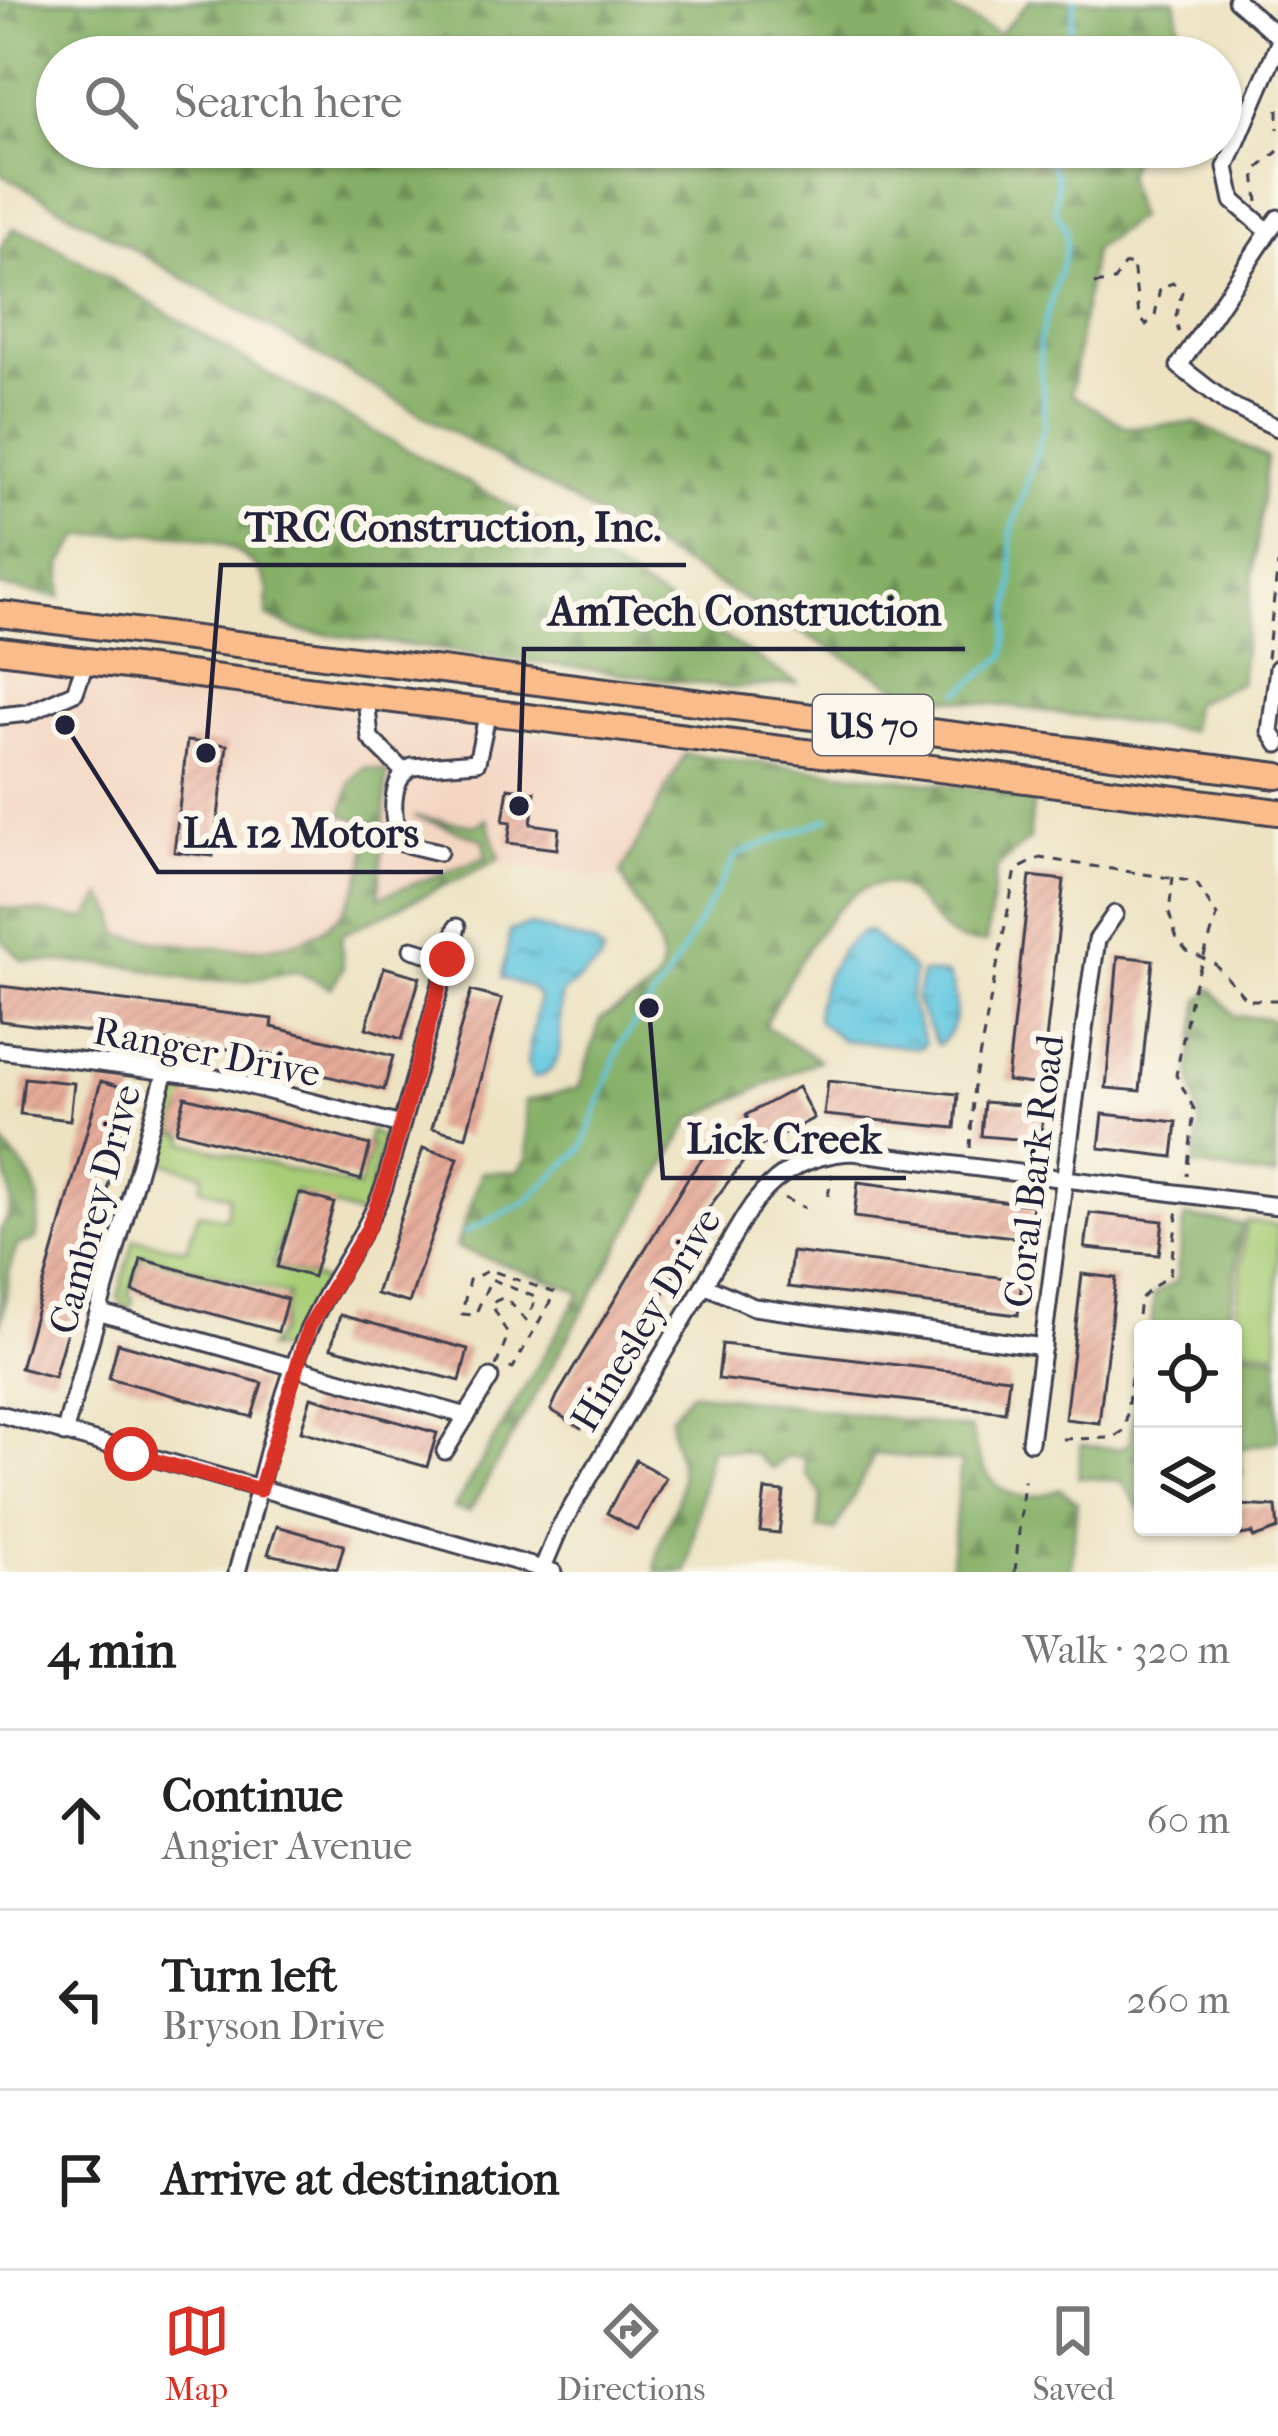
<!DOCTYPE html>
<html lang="en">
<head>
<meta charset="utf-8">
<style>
  body { margin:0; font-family:"IM FELL French Canon",serif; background:#f2f2f2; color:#222 }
  .controls { position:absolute; right:36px; bottom:36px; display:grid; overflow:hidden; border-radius:12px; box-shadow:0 3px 9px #0004 }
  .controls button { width:108px; height:108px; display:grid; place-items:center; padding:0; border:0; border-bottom:3px solid #e0e0e0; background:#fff; color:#222; font:60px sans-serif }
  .stop { position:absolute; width:36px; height:36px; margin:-27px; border:9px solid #d93025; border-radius:50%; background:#fff }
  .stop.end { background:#d93025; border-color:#fff; box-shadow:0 3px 12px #0008 }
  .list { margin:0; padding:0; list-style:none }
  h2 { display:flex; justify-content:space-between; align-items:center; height:156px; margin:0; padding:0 48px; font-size:51px }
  h2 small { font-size:39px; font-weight:400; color:#767676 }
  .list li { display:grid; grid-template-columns:78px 1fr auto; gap:36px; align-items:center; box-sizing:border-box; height:180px; padding:0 48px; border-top:3px solid #e0e0e0 }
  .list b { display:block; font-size:45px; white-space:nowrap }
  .list p { margin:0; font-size:39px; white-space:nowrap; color:#767676 }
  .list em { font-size:39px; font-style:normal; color:#767676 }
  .icon { flex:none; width:66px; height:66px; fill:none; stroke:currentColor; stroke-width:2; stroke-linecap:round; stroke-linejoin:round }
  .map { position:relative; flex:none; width:1278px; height:1572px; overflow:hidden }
  .search { position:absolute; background:#fff; box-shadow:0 3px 9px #0004; left:36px; right:36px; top:36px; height:132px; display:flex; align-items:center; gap:30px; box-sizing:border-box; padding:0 42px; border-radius:66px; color:#767676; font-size:45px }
  .sheet { height:696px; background:#fff }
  nav { display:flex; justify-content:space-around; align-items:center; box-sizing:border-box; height:168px; border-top:3px solid #e0e0e0; background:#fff; font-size:33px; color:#767676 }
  nav a { display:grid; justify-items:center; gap:6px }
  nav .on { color:#d93025 }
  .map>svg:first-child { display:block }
  .built { fill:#f3d4bf }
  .grass { fill:#a8cd77; stroke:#657859; stroke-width:3 }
  .forest { fill:url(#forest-firs); stroke:#546952; stroke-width:3 }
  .water { fill:url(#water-ripples); stroke:#42748e; stroke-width:3 }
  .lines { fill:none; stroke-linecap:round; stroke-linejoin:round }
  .stream { stroke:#62c7e0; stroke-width:4.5 }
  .building { fill:url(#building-hatch) }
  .minor-casing { stroke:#403f4f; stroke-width:21 }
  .highway-casing { stroke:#403f4f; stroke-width:30 }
  .path { stroke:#403f4f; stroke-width:3; stroke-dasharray:9 9; stroke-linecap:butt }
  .minor { stroke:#fff; stroke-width:15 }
  .highway { stroke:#fabc8b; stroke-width:24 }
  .route { stroke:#d93025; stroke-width:15 }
  .labels { text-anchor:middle; stroke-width:12; stroke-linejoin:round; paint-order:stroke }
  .shield { fill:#fbf7ec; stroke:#636270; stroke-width:3 }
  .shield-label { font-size:36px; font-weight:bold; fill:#22223b }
  .street-label { font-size:39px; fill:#22223b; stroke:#fbf7ec }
  .leader { fill:none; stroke:#22223b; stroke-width:4.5 }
  .callout-dot { fill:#22223b; stroke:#fbf7ec; stroke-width:4.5 }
  .callout-label { font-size:42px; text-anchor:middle; font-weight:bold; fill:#22223b; stroke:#fbf7ec; stroke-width:12; stroke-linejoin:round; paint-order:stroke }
</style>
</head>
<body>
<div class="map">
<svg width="1278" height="1572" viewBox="0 0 1278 1572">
  <defs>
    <pattern id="forest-firs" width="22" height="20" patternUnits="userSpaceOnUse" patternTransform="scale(3)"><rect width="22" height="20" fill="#86b068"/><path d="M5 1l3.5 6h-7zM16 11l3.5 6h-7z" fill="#6d8f57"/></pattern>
    <pattern id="water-ripples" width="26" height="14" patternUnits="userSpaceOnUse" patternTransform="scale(3)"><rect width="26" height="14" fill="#62c7e0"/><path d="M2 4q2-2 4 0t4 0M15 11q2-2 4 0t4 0" fill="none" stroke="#50a1b7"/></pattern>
    <pattern id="building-hatch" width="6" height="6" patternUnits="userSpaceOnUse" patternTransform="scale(3)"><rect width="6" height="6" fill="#e6ab99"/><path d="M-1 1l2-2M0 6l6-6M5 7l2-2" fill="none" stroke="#c59385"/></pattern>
  </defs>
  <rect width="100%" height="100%" fill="#fbf7ec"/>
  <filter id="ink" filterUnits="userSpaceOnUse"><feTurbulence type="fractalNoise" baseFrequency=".00833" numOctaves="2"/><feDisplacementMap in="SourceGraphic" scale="24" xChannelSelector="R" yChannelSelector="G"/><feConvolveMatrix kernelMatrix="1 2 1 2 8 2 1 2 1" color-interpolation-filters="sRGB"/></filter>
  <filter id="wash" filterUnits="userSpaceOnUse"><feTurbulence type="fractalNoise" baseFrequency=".004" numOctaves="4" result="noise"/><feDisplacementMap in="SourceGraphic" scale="48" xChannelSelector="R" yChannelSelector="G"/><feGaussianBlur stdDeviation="2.7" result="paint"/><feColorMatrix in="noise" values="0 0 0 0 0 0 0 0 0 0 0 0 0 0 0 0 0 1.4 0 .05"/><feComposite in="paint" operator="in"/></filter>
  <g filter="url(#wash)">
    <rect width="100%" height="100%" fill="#ede3c3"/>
    <!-- built -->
    <polygon class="built" points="0,660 374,709 518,734 607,737 693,751 622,879 486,862 253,972 0,929"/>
    <!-- grass -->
    <g class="grass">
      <polygon points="191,1086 175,1132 186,1136 185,1142 359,1188 372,1145 367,1143 370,1131 383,1139 363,1217 294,1191 273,1266 325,1281 282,1350 267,1348 279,1332 288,1295 143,1255 128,1296 133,1298 129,1312 118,1298 134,1239 187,1249 198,1213 226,1218 229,1196 200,1188 203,1174 155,1160 175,1092"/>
      <polygon points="1246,1221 1278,1225 1278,1352 1233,1346"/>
    </g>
    <!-- forest -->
    <g class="forest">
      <polygon points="0,0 934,0 999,34 1030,0 1175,0 1181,36 1173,57 57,57 57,147 1137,147 1126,175 1137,218 1093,250 1071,394 1126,427 1196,423 1267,458 1240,683 1193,703 1190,731 908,693 0,173"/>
      <path d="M 13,228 L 37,235 L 265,372 L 545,525 L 797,683 L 731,688 L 300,631 L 267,616 C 267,604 270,588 264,579 C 235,524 134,532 81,536 L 62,564 L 61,597 L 0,587 L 0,249 Z"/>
      <path d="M 685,754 L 1034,795 L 1029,839 L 996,869 L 986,942 C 942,946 937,918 913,896 C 852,840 785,988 764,1025 L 819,1060 L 691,1120 L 469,1512 L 454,1508 L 581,1292 L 456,1247 L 482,1172 L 517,1172 L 528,1158 L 525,1101 L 579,1088 L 601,1019 C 617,1009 638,1000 651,988 C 684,957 631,903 621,873 Z"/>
      <path d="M 363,768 L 387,771 L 379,897 L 486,857 L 484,840 L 414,816 L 474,826 L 487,819 L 500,859 L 341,935 L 343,968 L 331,988 L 296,971 L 247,981 L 193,980 L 130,966 L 22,960 L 0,938 L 0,907 L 87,919 L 102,896 L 116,915 L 119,935 C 229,952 366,982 368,823 L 342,814 L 351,781 Z"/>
      <polygon points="1212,989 1235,1016 1267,1018 1278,1025 1275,1177 1194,1166 1200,1126 1190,1070 1200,1000"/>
      <path d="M 0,1140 C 32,1179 46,1185 36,1239 L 18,1245 C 5,1271 8,1300 0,1328 L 0,1230 C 24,1201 0,1171 0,1140 Z"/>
      <polygon points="1185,1217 1242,1224 1228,1329 1151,1329 1154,1295 1176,1281"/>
      <polygon points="1233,1350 1278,1356 1278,1441 1238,1449 1242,1473 1233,1485"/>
      <path d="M 691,1392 L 971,1429 C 980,1479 1006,1512 1060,1489 L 1077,1502 L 1071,1572 L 950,1572 L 961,1462 L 875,1454 L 836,1530 L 818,1529 L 821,1494 L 806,1473 L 805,1458 L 787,1456 L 773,1469 L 752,1453 L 710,1448 L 687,1572 L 656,1572 C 656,1534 678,1516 681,1481 C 682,1463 670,1439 671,1416 Z"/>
      <polygon points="1143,1394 1143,1513 1121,1481 1078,1477 1081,1445 1118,1449 1130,1443 1135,1402"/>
    </g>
    <!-- water -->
    <g class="water">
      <path d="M 530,925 L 594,944 L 603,953 L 600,963 L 562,993 C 554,1022 574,1071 533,1078 L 527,1063 L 539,997 L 529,987 L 502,978 L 510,931 Z"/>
      <path d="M 868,931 L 914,970 L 910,1002 L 925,1043 L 921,1048 L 842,1040 L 818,1021 C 811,996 842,935 868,931 Z"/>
      <path d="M 922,973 L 948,975 C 959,998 960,1030 937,1045 L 916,1001 Z"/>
    </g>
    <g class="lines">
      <!-- stream -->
      <g class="stream">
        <polyline points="1066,57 1075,0"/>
        <polyline points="960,692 1005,656 1013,581 1011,534 1045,424 1039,342 1066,249 1066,229 1055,210 1057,179 1045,147"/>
        <polyline points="464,1233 526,1202 583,1148 621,1043 667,979 737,855 829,818"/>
      </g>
    </g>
    <g id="blocks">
      <!-- building -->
      <g class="building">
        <polygon points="187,741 227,745 213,856 174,852"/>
        <polygon points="508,788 535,792 531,824 559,828 557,849 508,843 511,822 503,821"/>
        <polygon points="1030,876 1064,880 1041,1085 1007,1081"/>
        <polygon points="1118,956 1153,960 1140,1091 1106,1088"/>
        <polygon points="384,967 420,977 402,1039 366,1028"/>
        <polygon points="0,986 273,1019 272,1027 393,1056 384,1090 282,1065 284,1056 0,1021"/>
        <polygon points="471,991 502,999 466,1137 432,1128"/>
        <polygon points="24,1078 74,1083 70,1120 20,1114"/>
        <polygon points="101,1081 135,1091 54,1377 20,1368"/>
        <polygon points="828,1081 958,1094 955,1128 824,1115"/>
        <polygon points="798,1087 814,1118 761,1146 746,1115"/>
        <polygon points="185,1097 370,1145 361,1180 176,1131"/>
        <polygon points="984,1102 1044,1107 1040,1141 981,1136"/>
        <polygon points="1103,1114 1177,1122 1173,1157 1099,1148"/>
        <polygon points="725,1129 752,1150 707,1210 712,1213 581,1428 551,1410 557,1396 689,1176"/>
        <polygon points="423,1148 458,1158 409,1303 376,1294"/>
        <polygon points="858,1182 1033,1205 1029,1239 854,1217"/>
        <polygon points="299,1193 334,1203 313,1277 277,1267"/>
        <polygon points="1090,1213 1163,1221 1159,1255 1085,1248"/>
        <polygon points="792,1252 1022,1280 1018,1315 788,1287"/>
        <polygon points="141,1259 287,1299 278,1332 133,1292"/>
        <polygon points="1082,1274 1116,1278 1099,1423 1065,1419"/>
        <polygon points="340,1315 468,1349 460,1381 331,1348"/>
        <polygon points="118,1343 262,1383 252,1417 109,1378"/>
        <polygon points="722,1344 1009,1378 1005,1412 718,1379"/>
        <polygon points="311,1397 437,1433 427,1467 301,1431"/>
        <polygon points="636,1460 666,1478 637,1530 607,1513"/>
        <polygon points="765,1490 784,1492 779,1533 760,1531"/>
        <polygon points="1239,1505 1276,1507 1278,1529 1253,1538 1252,1533 1241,1535"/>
        <polygon points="277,1526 344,1545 337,1569 268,1554"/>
      </g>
    </g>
  </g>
  <g filter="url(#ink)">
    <use href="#blocks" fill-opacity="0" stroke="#403f4f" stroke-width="3"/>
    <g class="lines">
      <defs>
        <g id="minor">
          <polyline points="1236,0 1278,36"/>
          <polyline points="1278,218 1179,366 1228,404 1278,428"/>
          <polyline points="1268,231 1233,201 1226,167 1278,45"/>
          <polyline points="1278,668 1270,731 1278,744"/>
          <polyline points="366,697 370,738 403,771"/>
          <polyline points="0,716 28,713 75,692 86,661"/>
          <path d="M 439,852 L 402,843 C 391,821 388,781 412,767 L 477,762 L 488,712"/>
          <polyline points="412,949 447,959"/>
          <polyline points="0,1050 223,1079 401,1125"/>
          <polyline points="704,1285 754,1307 1043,1347"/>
          <polyline points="101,1313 467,1416"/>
          <polyline points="0,1414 553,1572"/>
          <polyline points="64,1434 166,1071"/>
          <polyline points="1030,1442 1090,985 1097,940 1115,914"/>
          <polyline points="445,1451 490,1378"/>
          <path d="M 237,1572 C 259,1493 275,1409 307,1333 C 328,1282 364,1240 384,1187 L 457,927"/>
          <path d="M 541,1572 L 560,1527 L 745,1216 C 770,1176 805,1154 853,1152 L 1278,1206"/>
        </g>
        <g id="highway">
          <polyline points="0,614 1278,776"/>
          <polyline points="0,650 1278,812"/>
        </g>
      </defs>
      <!-- minor casing -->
      <use href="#minor" class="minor-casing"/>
      <!-- highway casing -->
      <use href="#highway" class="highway-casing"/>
      <!-- path -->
      <g class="path">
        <polyline points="1278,109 1278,129"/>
        <polyline points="1258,202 1255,171 1278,151"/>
        <polyline points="1094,284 1114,281 1124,265 1133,263 1139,316 1146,325 1155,316 1160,288 1173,283 1182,292 1175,320 1179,332"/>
        <polyline points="1267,658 1278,564"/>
        <polyline points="1173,877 1169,913 1177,939 1187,951 1214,963 1247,1000 1278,1000"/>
        <polyline points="970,1148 974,1083 1016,870 1040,858 1196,882 1217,916 1192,992 1176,1075 1194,1109 1187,1176"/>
        <polyline points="828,1196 832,1174"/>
        <polyline points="784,1198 805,1208"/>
        <polyline points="496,1366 508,1335 491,1303 505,1297 526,1320 537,1298 491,1279 475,1315 462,1314 469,1280 490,1270 555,1293 513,1368 501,1370"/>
        <polyline points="1063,1439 1113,1438 1125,1430 1140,1299 1170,1273 1178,1208"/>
        <polyline points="1015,1572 1024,1480"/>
      </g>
      <!-- minor -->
      <use href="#minor" class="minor"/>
      <!-- highway -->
      <use href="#highway" class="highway"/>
    </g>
  </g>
  <g class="lines" filter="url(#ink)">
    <!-- route -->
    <polyline class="route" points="131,1454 260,1490 309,1327 368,1228 384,1187 447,959"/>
  </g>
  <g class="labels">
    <!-- shield labels -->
    <rect class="shield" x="813" y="695" width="120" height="60" rx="9"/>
    <g class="shield-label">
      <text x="873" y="738">US 70</text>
    </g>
    <!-- street labels -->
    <g class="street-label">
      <text transform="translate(207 1051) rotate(11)" y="14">Ranger Drive</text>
      <text transform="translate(1033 1171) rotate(-83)" y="14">Coral Bark Road</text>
      <text transform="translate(94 1209) rotate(-75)" y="14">Cambrey Drive</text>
      <text transform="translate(645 1319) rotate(-59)" y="14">Hinesley Drive</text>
    </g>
  </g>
  <!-- callouts -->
  <path class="leader" d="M206 753L221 565H686M519 806L524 649H965M65 725L158 872H443M649 1008L663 1178H906"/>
  <g class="callout-dot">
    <circle cx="206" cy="753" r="12"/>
    <circle cx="519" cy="806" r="12"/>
    <circle cx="65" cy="725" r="12"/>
    <circle cx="649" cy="1008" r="12"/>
  </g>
  <g class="callout-label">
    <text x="453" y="541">TRC Construction, Inc.</text>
    <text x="745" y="625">AmTech Construction</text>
    <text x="301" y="847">LA 12 Motors</text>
    <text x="784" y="1153">Lick Creek</text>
  </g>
</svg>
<div class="controls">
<button><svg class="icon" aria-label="locate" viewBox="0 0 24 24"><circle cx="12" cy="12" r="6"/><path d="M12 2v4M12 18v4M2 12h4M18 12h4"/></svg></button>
<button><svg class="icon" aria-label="layers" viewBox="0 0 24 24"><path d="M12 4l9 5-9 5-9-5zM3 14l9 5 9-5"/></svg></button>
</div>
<div class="stop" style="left:131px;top:1454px"></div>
<div class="stop end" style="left:447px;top:959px"></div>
<div class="search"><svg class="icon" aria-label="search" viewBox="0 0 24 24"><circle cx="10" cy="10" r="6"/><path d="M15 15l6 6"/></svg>Search here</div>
</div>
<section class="sheet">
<h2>4 min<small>Walk · 320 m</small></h2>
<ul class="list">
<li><svg class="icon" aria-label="ahead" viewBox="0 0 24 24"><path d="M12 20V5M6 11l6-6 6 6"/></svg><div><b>Continue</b><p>Angier Avenue</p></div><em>60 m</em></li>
<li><svg class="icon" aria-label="left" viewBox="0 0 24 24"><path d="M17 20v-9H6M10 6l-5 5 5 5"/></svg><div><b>Turn left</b><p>Bryson Drive</p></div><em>260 m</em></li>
<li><svg class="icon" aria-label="arrive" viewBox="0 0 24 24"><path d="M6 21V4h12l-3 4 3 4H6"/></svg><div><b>Arrive at destination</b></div></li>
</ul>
</section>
<nav>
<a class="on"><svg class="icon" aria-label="map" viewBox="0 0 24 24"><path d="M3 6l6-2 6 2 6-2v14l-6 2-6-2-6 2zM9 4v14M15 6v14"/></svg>Map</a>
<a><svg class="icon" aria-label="directions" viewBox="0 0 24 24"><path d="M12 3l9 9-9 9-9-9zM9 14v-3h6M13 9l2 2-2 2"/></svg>Directions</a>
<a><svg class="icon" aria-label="saved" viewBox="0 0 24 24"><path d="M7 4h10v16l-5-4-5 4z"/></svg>Saved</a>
</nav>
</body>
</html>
